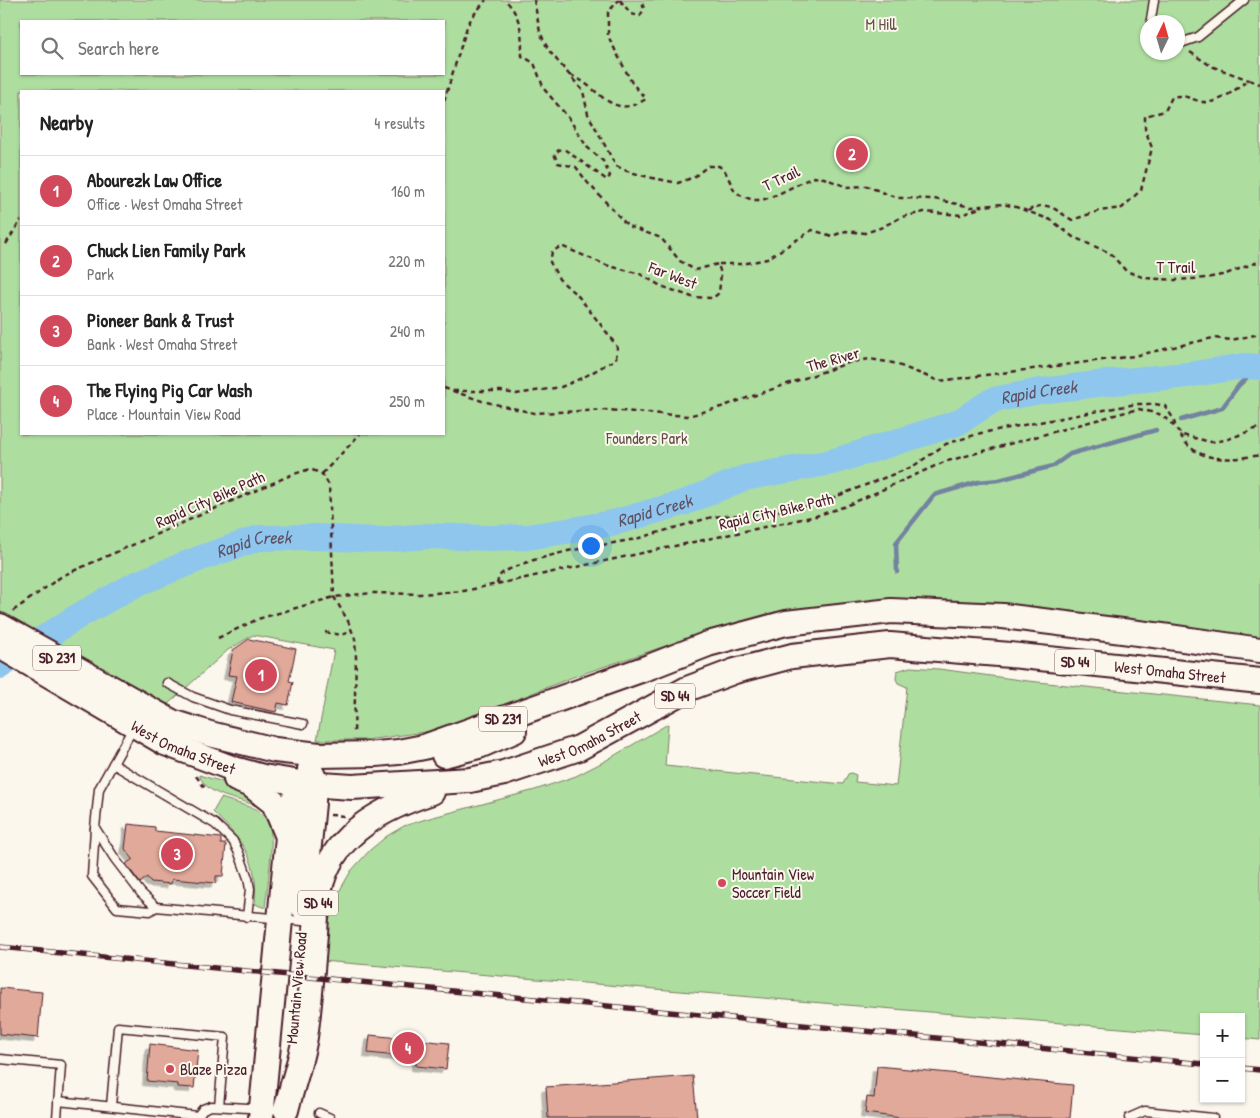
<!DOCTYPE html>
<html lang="en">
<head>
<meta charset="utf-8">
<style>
  body { margin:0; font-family:"Patrick Hand",sans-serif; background:#f2f2f2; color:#222 }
  .controls { position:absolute; right:15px; bottom:15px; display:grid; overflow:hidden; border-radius:0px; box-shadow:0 1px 4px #0004 }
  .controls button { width:45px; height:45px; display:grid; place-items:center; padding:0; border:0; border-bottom:1px solid #e0e0e0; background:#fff; color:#222; font:25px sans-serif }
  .compass { position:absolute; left:1140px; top:15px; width:45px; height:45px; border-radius:50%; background:#fff; box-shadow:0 1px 4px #0004; rotate:5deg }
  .you { position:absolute; left:590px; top:545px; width:18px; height:18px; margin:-12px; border:4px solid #fff; border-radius:50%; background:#1a73e8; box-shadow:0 0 0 8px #1a73e833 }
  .badge { display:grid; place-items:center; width:32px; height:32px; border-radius:50%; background:#d1495b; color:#fff; font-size:16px; font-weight:700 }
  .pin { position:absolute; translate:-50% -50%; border:2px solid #fff; box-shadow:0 1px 5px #0006 }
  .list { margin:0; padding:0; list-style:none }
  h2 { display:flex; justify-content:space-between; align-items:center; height:65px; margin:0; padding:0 20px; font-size:21px }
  h2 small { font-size:16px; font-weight:400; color:#767676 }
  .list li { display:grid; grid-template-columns:32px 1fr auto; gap:15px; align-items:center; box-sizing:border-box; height:70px; padding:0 20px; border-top:1px solid #e0e0e0 }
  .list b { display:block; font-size:19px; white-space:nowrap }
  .list p { margin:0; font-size:16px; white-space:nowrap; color:#767676 }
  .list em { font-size:16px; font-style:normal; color:#767676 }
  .icon { flex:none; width:28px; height:28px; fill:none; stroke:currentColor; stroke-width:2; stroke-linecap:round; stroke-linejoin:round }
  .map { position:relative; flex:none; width:1260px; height:1118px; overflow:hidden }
  .search { position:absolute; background:#fff; box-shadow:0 1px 4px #0004; left:20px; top:20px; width:425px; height:55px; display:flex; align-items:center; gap:12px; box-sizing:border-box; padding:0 18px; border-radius:0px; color:#767676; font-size:19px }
  .panel { position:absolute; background:#fff; box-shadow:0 1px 4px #0004; left:20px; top:90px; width:425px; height:345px; border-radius:0px }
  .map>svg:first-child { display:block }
  .green { fill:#aede9f; stroke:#7c7e65; fill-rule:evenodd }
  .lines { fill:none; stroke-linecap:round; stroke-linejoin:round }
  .stream { stroke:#73839f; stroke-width:4.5 }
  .river { stroke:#8fc6ed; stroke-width:26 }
  .building { fill:#e1a999; stroke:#4a1f2b; filter:url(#shadow) }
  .lane-casing { stroke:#4a1f2b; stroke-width:11 }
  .primary-casing { stroke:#4a1f2b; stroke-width:28 }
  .path { stroke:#4a1f2b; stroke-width:2.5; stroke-dasharray:5 4; stroke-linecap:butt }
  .lane { stroke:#fbf7ec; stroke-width:8 }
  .primary { stroke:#fbf7ec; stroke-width:24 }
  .rail-casing { stroke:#4a1f2b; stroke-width:5.5 }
  .rail { stroke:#fbf7ec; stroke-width:4; stroke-dasharray:11; stroke-linecap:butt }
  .poi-dot { fill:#d1495b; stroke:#fbf7ec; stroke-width:2 }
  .labels { text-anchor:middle; stroke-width:4; stroke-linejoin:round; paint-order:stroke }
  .shield { fill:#fbf7ec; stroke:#7f6065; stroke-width:1 }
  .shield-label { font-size:15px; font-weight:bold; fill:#4a1f2b }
  .park-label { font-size:16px; fill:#634f48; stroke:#fbf7ec }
  .street-label { font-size:16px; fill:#4a1f2b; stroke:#fbf7ec }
  .poi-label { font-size:16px; fill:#4a1f2b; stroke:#fbf7ec; text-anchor:start }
  .water-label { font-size:18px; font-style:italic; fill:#5f5165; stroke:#fbf7ec }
</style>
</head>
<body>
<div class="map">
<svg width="1260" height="1118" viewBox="0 0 1260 1118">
  <defs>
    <filter id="shadow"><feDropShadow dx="-4.5" dy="4.5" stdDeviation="0" flood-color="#0004"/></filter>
  </defs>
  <rect width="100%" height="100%" fill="#fbf7ec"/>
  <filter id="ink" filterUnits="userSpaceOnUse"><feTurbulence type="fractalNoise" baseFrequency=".02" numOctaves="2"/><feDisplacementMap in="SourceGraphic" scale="10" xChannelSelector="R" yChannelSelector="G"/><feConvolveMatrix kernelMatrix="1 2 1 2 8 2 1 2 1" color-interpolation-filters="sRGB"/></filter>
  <g filter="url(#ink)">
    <!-- green -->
    <g class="green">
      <path d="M 0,0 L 1260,0 L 1260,639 L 922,607 L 847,603 L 775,612 L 713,630 L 573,677 L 485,712 L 432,731 L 366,740 L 317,740 L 334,650 L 253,635 L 228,650 L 168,704 L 106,674 L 0,612 ZM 21,21 L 444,21 L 444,74 L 21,74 ZM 1148,22 L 1178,22 L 1178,52 L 1148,52 ZM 21,91 L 444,91 L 444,434 L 21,434 Z"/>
      <polygon points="910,667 939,669 1028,681 1260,705 1260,1040 1241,1038 1241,1017 1204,1017 1204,1035 322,961 325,932 340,890 351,871 370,850 387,836 404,826 426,819 535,790 576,776 605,761 668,724 665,766 843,784 848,774 851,773 856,775 855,782 896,786 907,687 898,683 896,679 897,671"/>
      <path d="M 199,775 L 244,788 L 262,809 C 243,797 209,800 199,775 Z"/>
      <path d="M 221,798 L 256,809 C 262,813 268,821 270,828 C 274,843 267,890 265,908 L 255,904 C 255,896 256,888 255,880 C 252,850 233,832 213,812 Z"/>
    </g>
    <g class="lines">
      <!-- stream -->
      <g class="stream">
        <polyline points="1181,420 1222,408 1239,385 1258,367"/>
        <polyline points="897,572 896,543 934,495 978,482 999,480 1053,466 1070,454 1156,430"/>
      </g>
      <!-- river -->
      <path class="river" id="s1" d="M 0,666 L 80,615 L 136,584 L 201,558 L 259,538 L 316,537 L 378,540 L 428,536 L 490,538 L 527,537 L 573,530 L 616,522 L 686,502 L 744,478 L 832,462 L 957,423 L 993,400 L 1040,391 L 1114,382 L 1188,375 L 1244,366 L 1260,367"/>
    </g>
    <!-- building -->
    <g class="building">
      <polygon points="249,639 296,649 289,681 293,682 288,705 278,703 276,712 231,702 237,676 228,675 233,650"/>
      <polygon points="128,824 155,827 155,831 221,838 221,844 226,844 223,876 216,876 216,883 172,879 171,884 151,882 147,877 140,883 126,864 133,859 125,849"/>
      <polygon points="0,988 42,992 38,1038 0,1034"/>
      <polygon points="370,1035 449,1043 446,1069 416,1066 416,1058 368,1053"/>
      <polygon points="150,1044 198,1050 194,1088 178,1087 178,1084 147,1081"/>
      <polygon points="877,1066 1073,1085 1070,1118 901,1118 865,1113 867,1097 874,1098"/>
      <polygon points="693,1076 697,1118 548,1118 546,1087"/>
    </g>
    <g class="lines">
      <defs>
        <g id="lane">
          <polyline points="1153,22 1151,19 1154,0"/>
          <polyline points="1178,44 1198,37 1244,0"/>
          <polyline points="167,683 193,697 230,710 303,724"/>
          <polyline points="133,728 99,789 95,828 115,859 141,893 156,907 302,921"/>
          <polyline points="113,764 215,824 233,841 239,853 248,878 250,889 247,917"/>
          <polyline points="95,828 92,876 117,908 150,911 156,907"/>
          <polyline points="0,1059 61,1065 57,1118"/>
          <polyline points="58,1101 198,1116"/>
          <polyline points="111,1106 118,1027 225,1037 219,1106"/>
          <polyline points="319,1113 330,1118"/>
          <polyline points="196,1118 203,1109 211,1106 284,1110"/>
          <polyline points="1129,1118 1145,1111 1213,1118"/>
        </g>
        <g id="primary">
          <polyline points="0,626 172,722 210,734 275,750 319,755 376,754 398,752 424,747 649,667 708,644 786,623 891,611 1003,616 1162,636 1260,650"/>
          <path id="s2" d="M 0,646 L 165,743 L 234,769 L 263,777 L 307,784 L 352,787 L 470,780 L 504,773 L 579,748 L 687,689 L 735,671 L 792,656 L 890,645 L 1010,655 L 1260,681"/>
          <polyline points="444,755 479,746 514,731"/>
          <polyline points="236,779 251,785 274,803 287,834"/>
          <polyline points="303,907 313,803 314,781 310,769"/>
          <path d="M 286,1110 C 292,1086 301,1061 305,1037 C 310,1003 312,968 315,934 C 316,917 316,898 322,881 C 337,831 386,807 432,792"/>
          <path d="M 261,1118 L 290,816 C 293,799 298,785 313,776"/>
        </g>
      </defs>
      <!-- lane casing -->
      <use href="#lane" class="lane-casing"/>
      <!-- primary casing -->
      <use href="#primary" class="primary-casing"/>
      <!-- path -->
      <g class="path">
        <polyline points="534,0 540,32 545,43 550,52 583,91 588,114 616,166 627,171 648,177 678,183 694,177 708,166 719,166 725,171 734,190 740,195 753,200 762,200 776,195 813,177 824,178 847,187 867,186 889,195 900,198 934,199 971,207 1003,204 1016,207 1051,220 1073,237 1110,253 1126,271 1145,278 1175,280 1207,278 1226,274 1260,261"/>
        <polyline points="620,0 631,14 640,16 644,9 641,0"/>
        <polyline points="1190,52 1211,66 1249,80"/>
        <path d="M 570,75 C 599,85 610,122 646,99 L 632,83 L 608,36 L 608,12 L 619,0"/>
        <polyline points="444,101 467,27 472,17 486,0"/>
        <path d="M 1028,211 C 1047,199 1055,210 1072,220 L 1099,211 L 1122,208 L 1141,190 L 1152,148 L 1145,129 L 1145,116 L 1165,111 L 1172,97 C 1185,94 1187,98 1199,101 C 1217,107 1235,89 1249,80 L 1260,84"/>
        <polyline points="6,244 21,220"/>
        <polyline points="719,264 742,264 767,259 812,230 832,236 846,231 865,233 880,228 902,217 924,212 961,215 982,207"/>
        <polyline points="444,388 482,401 534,413 608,410 688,416 721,407 851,362 870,359 893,363 939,381 1134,356 1213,338 1231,340 1260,334"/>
        <path d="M 453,391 L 501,391 L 516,394 L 561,387 L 584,377 L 616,359 L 617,347 L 608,334 L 579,297 L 559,279 L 550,262 L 552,252 L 561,246 L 606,265 L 640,274 L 661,286 L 692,297 L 713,298 L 719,293 L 721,274 L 718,264 L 695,270 L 680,261 L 661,238 L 628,226 L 587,182 L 576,167 L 558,163 L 554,154 L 559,150 L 564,149 L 607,180 L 610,176 L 603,161 L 587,147 L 568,117 L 544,89 L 534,63 L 522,56 C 522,36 522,19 508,3 L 509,0"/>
        <path d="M 1180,435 C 1183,439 1186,444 1190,447 C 1208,463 1238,459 1260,455"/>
        <polyline points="322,474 360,434"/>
        <polyline points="497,584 499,576 505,571 530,561 568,551 636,539 712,517 766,513 814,505 912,467 946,444 981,433 1136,404 1155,404 1165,406 1173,418 1176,428"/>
        <polyline points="13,611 62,576 291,475 310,469 322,474 329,485 334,597 348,621 355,639 356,657 354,733"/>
        <polyline points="325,632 341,635 352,631"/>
        <polyline points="218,638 258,619 334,597 372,593 420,594 464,591 816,516 846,506 944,462 1122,413 1139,409 1159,414 1168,420 1182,435 1211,442 1226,440 1260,427"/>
        <polyline points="196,776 205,788"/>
        <polyline points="330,815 345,816"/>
      </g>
      <!-- lane -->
      <use href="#lane" class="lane"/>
      <!-- primary -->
      <use href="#primary" class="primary"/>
      <defs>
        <g id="rail">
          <polyline points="0,947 1204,1064"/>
          <polyline points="1241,1068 1260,1070"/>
        </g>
      </defs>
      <!-- rail casing -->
      <use href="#rail" class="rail-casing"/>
      <!-- rail -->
      <use href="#rail" class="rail"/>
    </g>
  </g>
  <!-- markers -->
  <g class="poi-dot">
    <circle cx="722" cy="883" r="5"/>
    <circle cx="170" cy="1069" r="5"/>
  </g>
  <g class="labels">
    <!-- shield labels -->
    <g class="shield">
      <rect x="33" y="645.5" width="48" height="25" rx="4"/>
      <rect x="1055" y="649.5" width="40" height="25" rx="4"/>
      <rect x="655" y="683.5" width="40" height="25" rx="4"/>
      <rect x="479" y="706.5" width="48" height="25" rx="4"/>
      <rect x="298" y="890.5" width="40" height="25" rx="4"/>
    </g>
    <g class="shield-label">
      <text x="57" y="663">SD 231</text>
      <text x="1075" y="667">SD 44</text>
      <text x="675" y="701">SD 44</text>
      <text x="503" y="724">SD 231</text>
      <text x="318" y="908">SD 44</text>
    </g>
    <!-- park labels -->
    <g class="park-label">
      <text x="881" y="30">M Hill</text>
      <text x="647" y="444">Founders Park</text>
    </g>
    <!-- street labels -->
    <g class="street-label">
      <text transform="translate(781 178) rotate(-25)" y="6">T Trail</text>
      <text x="1176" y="273">T Trail</text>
      <text transform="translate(673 275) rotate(21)" y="6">Far West</text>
      <text transform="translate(833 359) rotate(-16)" y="6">The River</text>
      <text transform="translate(210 499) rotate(-24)" y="6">Rapid City Bike Path</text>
      <text transform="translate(776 511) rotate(-13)" y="6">Rapid City Bike Path</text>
      <text dy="6" stroke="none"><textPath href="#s2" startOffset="1230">West Omaha Street</textPath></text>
      <text dy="6" stroke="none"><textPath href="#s2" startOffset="630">West Omaha Street</textPath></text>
      <text dy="6" stroke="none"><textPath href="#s2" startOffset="210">West Omaha Street</textPath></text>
      <text transform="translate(296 988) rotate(-85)" y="6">Mountain View Road</text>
    </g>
    <!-- poi labels -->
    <g class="poi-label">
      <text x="732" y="880">Mountain View<tspan x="732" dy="18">Soccer Field</tspan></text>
      <text x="180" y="1075">Blaze Pizza</text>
    </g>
    <!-- water labels -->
    <g class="water-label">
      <text dy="6" stroke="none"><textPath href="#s1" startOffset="1094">Rapid Creek</textPath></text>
      <text dy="6" stroke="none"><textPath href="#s1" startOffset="689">Rapid Creek</textPath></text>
      <text dy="6" stroke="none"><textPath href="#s1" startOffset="284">Rapid Creek</textPath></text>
    </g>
  </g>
</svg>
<div class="controls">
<button>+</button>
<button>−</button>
</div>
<svg class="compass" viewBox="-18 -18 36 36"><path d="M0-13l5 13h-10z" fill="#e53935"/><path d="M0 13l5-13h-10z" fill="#767676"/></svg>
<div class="you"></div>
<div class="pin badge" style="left:261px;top:675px">1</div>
<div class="pin badge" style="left:852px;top:154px">2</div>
<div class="pin badge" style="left:177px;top:854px">3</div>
<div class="pin badge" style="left:408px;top:1048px">4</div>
<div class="search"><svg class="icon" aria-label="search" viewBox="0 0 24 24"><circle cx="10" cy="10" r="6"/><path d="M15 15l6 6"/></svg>Search here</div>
<section class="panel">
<h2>Nearby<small>4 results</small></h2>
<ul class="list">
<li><span class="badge">1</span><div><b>Abourezk Law Office</b><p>Office · West Omaha Street</p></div><em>160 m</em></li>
<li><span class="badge">2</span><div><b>Chuck Lien Family Park</b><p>Park</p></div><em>220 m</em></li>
<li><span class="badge">3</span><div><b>Pioneer Bank &amp; Trust</b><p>Bank · West Omaha Street</p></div><em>240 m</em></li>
<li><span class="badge">4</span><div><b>The Flying Pig Car Wash</b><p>Place · Mountain View Road</p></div><em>250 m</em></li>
</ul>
</section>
</div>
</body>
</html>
